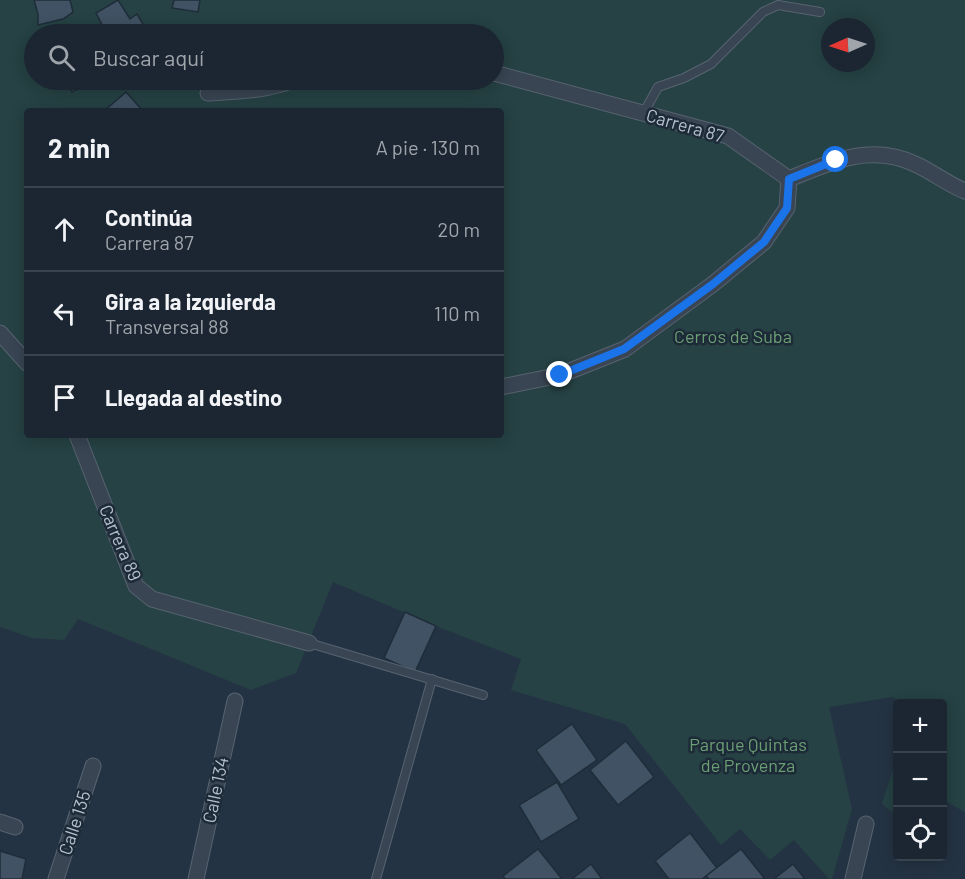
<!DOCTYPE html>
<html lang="es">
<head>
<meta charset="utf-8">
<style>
  body { margin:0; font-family:Barlow,sans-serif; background:#242e3a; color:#f1f3f6 }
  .controls { position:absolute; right:18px; bottom:18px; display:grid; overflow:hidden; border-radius:6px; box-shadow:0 3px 15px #0003 }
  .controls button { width:54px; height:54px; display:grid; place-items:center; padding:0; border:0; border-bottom:2px solid #39434d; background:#1b2632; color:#f1f3f6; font:30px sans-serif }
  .compass { position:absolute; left:821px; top:18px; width:54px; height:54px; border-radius:50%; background:#1b2632; box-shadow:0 3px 15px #0003; rotate:267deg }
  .stop { position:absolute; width:18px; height:18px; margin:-14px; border:4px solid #1a73e8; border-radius:50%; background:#fff }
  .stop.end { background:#1a73e8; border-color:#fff; box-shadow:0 2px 6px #0008 }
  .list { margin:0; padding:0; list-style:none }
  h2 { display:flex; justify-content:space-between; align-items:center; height:78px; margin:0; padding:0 24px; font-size:26px }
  h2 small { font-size:20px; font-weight:400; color:#a0a5ac }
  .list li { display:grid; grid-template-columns:39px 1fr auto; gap:18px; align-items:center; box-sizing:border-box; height:84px; padding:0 24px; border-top:2px solid #39434d }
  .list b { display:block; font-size:22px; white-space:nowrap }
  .list p { margin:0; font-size:20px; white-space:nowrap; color:#a0a5ac }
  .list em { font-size:20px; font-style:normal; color:#a0a5ac }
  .icon { flex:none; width:33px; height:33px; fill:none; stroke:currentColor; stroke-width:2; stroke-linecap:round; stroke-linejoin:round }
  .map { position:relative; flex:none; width:965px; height:879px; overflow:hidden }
  .search { position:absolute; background:#1b2632; box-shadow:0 3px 15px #0003; left:24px; top:24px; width:480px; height:66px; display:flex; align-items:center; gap:15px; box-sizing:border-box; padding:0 21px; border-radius:33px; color:#a0a5ac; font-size:22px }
  .panel { position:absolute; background:#1b2632; box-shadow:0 3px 15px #0003; left:24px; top:108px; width:480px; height:330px; border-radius:6px }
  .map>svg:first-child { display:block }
  .green { fill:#264244; fill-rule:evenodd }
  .building { fill:#405263; stroke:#1f2c3a; stroke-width:1.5 }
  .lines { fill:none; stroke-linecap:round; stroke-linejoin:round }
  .service-casing { stroke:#576370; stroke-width:10 }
  .minor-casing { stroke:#576370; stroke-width:17 }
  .service { stroke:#394553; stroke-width:8 }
  .minor { stroke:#394553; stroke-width:15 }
  .route { stroke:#1a73e8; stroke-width:8 }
  .labels { text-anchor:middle; stroke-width:5; stroke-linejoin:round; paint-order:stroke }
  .street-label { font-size:18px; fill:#b6c0cd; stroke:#1d2a38 }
  .park-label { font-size:18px; fill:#6b9f74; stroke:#1d2a38 }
</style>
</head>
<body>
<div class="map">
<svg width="965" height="879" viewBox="0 0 965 879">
  <rect width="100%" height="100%" fill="#243343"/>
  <!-- green -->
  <g class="green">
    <path d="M 0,0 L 965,0 L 965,812 L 943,800 L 942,704 L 900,703 L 893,697 L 829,707 L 852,809 L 832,879 L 829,879 L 794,840 L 770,860 L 740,829 L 721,845 L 625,724 L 511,690 L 521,659 L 436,626 L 333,582 L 296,673 L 251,690 L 78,619 L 64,640 L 32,638 L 0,627 ZM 830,27 L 866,27 L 866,63 L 830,63 ZM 34,34 L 494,34 L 494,80 L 34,80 ZM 27,111 L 501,111 L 501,435 L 27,435 Z"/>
    <polygon points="897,757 898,807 895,814 882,804"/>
  </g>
  <!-- building -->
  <g class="building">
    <polygon points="34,0 70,0 73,12 63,19 38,25 38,14"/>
    <polygon points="118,0 130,19 137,14 147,31 140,34 107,34 96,13"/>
    <polygon points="174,0 200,0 198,12 172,8"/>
    <polygon points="68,80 95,80 72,92"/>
    <polygon points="155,80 175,80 167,89"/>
    <polygon points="126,92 143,111 104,111"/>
    <polygon points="405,612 436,626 415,672 384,658"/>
    <polygon points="572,724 597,760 561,785 536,750"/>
    <polygon points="626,741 654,777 618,805 590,770"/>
    <polygon points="557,782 579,819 541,842 519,805"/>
    <polygon points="690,833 717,868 702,879 669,879 655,861"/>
    <polygon points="538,849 562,879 505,879 503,876"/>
    <polygon points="741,849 765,879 709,879 706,876"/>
    <polygon points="0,851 26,859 22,879 0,879"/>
    <polygon points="591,864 602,879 572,879"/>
    <polygon points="793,864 805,879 774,879"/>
  </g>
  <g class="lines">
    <defs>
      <g id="service">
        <polyline points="643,114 658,87 684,78 711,64 763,12 778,5 820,12"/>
        <polyline points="309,643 483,695"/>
        <polyline points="376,879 432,679"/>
      </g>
      <g id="minor">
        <polyline points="494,73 728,136 789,179"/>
        <path d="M 208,93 C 237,91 266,91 293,80"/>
        <path d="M 789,179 C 831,162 870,143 915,164 C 933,172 947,184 965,191"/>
        <polyline points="0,333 27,363"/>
        <polyline points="501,387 560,375 625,349 713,284 764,242 787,208 789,179"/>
        <polyline points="77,435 136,586 152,599 309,643"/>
        <polyline points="0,822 15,827"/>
        <polyline points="56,879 93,766"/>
        <polyline points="196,879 235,701"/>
        <polyline points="853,879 866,824"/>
      </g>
    </defs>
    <!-- service casing -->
    <use href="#service" class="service-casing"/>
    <!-- minor casing -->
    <use href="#minor" class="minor-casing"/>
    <!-- service -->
    <use href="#service" class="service"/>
    <!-- minor -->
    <use href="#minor" class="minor"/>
  </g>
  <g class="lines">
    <!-- route -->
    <polyline class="route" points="560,375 624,349 713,284 764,242 787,208 789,179 836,160"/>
  </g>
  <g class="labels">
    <!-- street labels -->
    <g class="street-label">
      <text transform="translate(685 126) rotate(16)" y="6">Carrera 87</text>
      <text transform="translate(120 543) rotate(67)" y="6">Carrera 89</text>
      <text transform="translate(216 790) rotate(-78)" y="6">Calle 134</text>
      <text transform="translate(75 823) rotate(-72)" y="6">Calle 135</text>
    </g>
    <!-- park labels -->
    <g class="park-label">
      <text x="733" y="343">Cerros de Suba</text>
      <text x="748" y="751">Parque Quintas<tspan x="748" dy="21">de Provenza</tspan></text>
    </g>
  </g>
</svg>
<div class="controls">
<button>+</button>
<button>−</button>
<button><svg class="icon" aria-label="locate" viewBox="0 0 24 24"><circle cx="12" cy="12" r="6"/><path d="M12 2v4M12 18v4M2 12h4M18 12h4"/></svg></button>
</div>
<svg class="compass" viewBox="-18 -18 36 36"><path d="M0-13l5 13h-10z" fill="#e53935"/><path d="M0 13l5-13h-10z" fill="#a0a5ac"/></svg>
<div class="stop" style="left:836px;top:160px"></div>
<div class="stop end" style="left:560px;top:375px"></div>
<div class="search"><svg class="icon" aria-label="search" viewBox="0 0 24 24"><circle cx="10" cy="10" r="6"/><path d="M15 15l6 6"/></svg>Buscar aquí</div>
<section class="panel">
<h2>2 min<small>A pie · 130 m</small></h2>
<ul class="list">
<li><svg class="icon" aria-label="ahead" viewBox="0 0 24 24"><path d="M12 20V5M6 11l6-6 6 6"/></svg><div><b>Continúa</b><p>Carrera 87</p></div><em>20 m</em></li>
<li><svg class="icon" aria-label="left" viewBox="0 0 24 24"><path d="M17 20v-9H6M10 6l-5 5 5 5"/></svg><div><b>Gira a la izquierda</b><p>Transversal 88</p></div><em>110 m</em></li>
<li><svg class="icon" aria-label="arrive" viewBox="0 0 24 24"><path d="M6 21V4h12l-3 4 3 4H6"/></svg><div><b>Llegada al destino</b></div></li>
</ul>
</section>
</div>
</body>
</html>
